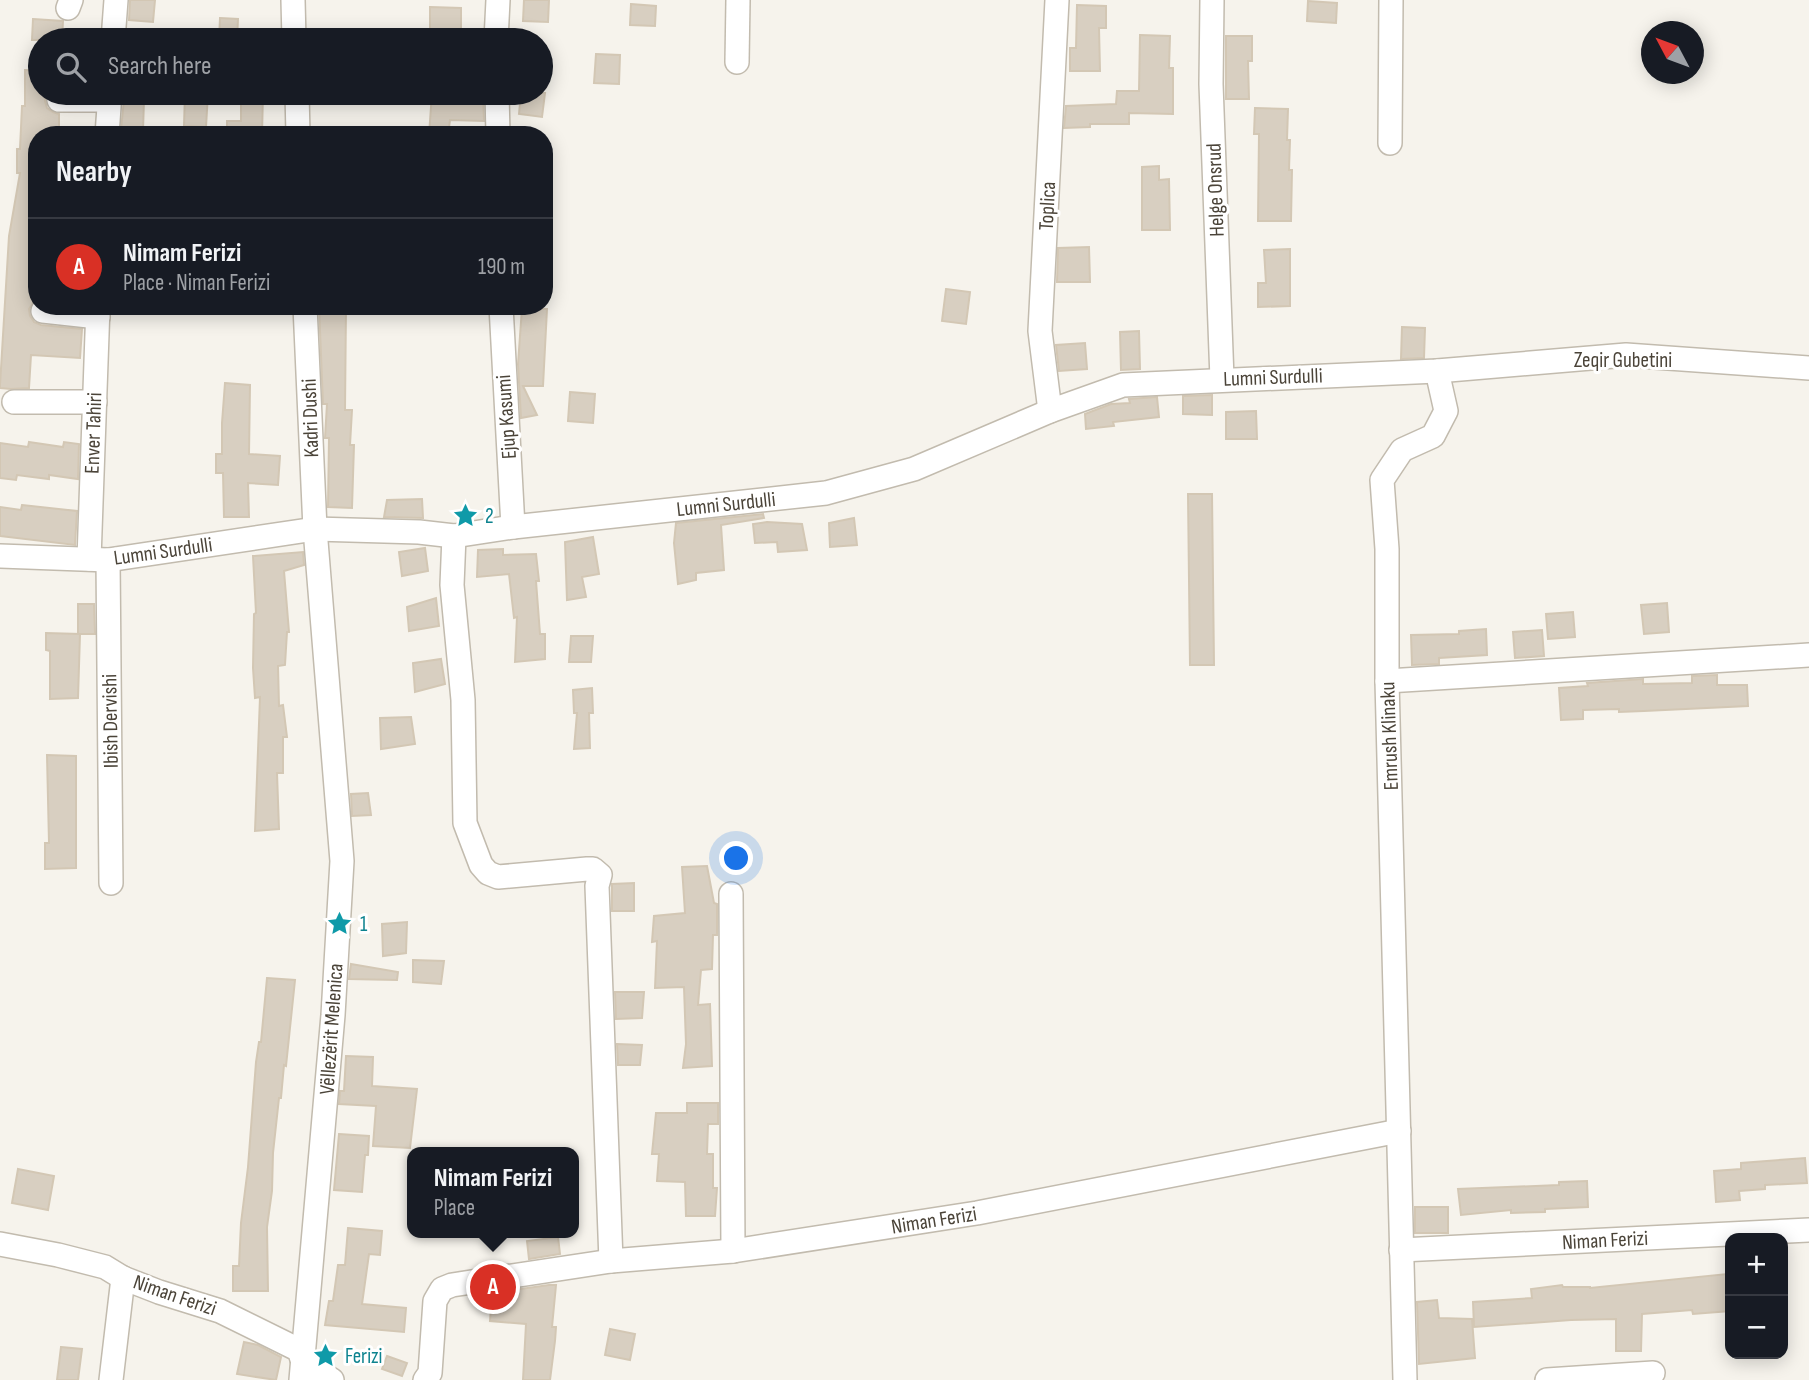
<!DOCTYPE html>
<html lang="en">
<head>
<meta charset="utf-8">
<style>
  body { margin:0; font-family:"Sofia Sans Condensed",sans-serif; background:#242831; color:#f1f3f6 }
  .controls { position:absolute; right:21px; bottom:21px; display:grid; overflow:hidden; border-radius:14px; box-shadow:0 4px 18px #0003 }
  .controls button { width:63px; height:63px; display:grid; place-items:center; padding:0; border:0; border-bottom:2px solid #363941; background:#171b24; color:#f1f3f6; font:35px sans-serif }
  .compass { position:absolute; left:1641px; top:21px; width:63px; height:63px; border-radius:50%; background:#171b24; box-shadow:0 4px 18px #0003; rotate:311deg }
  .you { position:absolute; left:737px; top:859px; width:24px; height:24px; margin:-18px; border:5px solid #fff; border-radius:50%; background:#1a73e8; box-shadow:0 0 0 10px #1a73e833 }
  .badge { display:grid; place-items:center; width:46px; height:46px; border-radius:50%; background:#d93025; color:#fff; font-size:23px; font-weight:700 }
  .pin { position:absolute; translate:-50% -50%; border:4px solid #fff; box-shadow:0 2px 7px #0006 }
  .popup { position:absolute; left:407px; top:1147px; width:172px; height:91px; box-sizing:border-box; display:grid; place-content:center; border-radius:14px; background:#171b24; filter:drop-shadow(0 2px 5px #0005); font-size:23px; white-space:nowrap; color:#9ea1a6 }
  .popup b { font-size:26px; color:#f1f3f6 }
  .popup::after { content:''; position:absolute; left:50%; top:100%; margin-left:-14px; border:14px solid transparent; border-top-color:#171b24 }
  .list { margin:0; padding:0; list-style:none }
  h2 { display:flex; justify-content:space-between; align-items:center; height:91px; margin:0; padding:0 28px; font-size:30px }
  h2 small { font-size:23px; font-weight:400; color:#9ea1a6 }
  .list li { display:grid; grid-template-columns:46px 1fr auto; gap:21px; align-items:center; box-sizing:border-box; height:98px; padding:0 28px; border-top:2px solid #363941 }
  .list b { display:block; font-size:26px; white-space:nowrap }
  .list p { margin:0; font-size:23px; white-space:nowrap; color:#9ea1a6 }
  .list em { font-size:23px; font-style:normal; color:#9ea1a6 }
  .icon { flex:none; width:38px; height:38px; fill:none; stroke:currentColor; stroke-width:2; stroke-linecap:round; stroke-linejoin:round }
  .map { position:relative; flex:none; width:1809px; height:1380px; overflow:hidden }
  .search { position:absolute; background:#171b24; box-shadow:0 4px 18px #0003; left:28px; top:28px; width:525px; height:77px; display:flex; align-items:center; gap:18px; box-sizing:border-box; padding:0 24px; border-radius:38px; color:#9ea1a6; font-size:26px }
  .panel { position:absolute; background:#171b24; box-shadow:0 4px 18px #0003; left:28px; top:126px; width:525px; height:189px; border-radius:28px }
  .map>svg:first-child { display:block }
  .building { fill:#d8cfc1; stroke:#d3c7b4; stroke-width:2 }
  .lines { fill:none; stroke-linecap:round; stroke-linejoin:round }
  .minor-casing { stroke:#c2bbae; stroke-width:26 }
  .minor { stroke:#fff; stroke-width:23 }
  .labels { text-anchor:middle; stroke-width:6; stroke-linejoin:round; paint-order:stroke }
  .street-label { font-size:21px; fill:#4b4439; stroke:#fff }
  .culture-label { font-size:21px; fill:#0d838f; stroke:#fff; text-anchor:start }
</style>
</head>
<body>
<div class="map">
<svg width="1809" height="1380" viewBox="0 0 1809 1380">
  <rect width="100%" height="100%" fill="#f6f3ec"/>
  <!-- building -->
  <g class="building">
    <polygon points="130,0 155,0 153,22 129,20"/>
    <polygon points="524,0 549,0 548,22 523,21"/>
    <polygon points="1308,1 1337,3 1336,23 1307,21"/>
    <polygon points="631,4 656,6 655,26 630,25"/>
    <polygon points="1077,5 1106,6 1106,28 1099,28 1100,71 1070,71 1070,48 1076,48"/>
    <polygon points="430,7 461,8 461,34 430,34"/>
    <polygon points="220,18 238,19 237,40 219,40"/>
    <polygon points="33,19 63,21 62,40 32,40"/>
    <polygon points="1140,35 1170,36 1169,68 1173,68 1173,114 1129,113 1129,124 1090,124 1090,127 1064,128 1066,106 1116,104 1117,91 1139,91"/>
    <polygon points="1226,36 1252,36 1252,61 1248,61 1249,99 1226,99"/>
    <polygon points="596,54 620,55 619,84 594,83"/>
    <polygon points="25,70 40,71 40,93 47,93 45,101 47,108 53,112 59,114 59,135 37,135 37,286 35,300 29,309 30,316 34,322 41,325 82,329 80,358 31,355 29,388 11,389 0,388 0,385 9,236 20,173 17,173 17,149 20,149 22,106 25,106"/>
    <polygon points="185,93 208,93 206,127 184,126"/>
    <polygon points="241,93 263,93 262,135 227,135 227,121 241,121"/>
    <polygon points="432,93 483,93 484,121 450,120 448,135 429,135"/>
    <polygon points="521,93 545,93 542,117 519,114"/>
    <polygon points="124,99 144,99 143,131 121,130"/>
    <polygon points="1255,108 1288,109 1287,140 1290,140 1289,170 1292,170 1291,221 1258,221 1259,134 1254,134"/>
    <polygon points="1159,166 1159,180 1169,179 1170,230 1142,230 1142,167"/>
    <polygon points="1089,247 1090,282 1057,282 1058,248"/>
    <polygon points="1290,249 1290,306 1258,307 1258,283 1266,283 1264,250"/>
    <polygon points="946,289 970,292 966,324 942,321"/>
    <polygon points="319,306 346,306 345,410 352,410 350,445 354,445 352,508 328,507 329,438 325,438 327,404 323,404"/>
    <polygon points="522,308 547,309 543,386 523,386 537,415 521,418 518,364"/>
    <polygon points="1402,327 1425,328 1424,358 1401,359"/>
    <polygon points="1139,331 1140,369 1121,370 1120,332"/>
    <polygon points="1085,343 1087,369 1059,371 1056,345"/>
    <polygon points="225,383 250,385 249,454 280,456 278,485 248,483 249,517 224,517 223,473 216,473 216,454 222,454 222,423"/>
    <polygon points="570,392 595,394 593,423 568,421"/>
    <polygon points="1212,395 1212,415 1183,414 1183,396"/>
    <polygon points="1157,397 1159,417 1113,422 1114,426 1086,429 1085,414 1111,404 1130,403 1129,399"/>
    <polygon points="1256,411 1257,439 1226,439 1226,412"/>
    <polygon points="29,442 63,447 64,442 79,444 78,479 49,475 49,479 17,475 16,480 0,478 0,443 28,447"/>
    <polygon points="1188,494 1212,494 1214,665 1190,665"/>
    <polygon points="422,499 423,518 384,517 387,500"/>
    <polygon points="22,505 77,511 75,545 0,536 0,507 21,510"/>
    <polygon points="763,514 764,518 721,525 724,570 696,573 696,580 678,584 674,543 676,523"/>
    <polygon points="854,518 857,545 830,547 829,523"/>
    <polygon points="767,522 802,524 807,550 778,552 777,542 755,543 753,524"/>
    <polygon points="593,537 599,574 582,577 586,597 567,600 565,542"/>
    <polygon points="425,548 428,571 402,576 399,552"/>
    <polygon points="503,549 503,555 536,554 539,581 536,581 540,634 545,634 545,659 515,662 517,617 514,618 509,574 477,577 478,550"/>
    <polygon points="303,552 304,565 284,571 289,632 287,632 285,665 278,666 279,706 283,705 287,737 283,737 283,773 277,773 279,829 255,831 260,697 255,698 253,668 254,614 256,613 253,556"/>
    <polygon points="436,598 439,626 409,631 407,607"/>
    <polygon points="1667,603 1669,632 1644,634 1641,605"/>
    <polygon points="78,604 94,604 95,634 78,634"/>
    <polygon points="1573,612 1575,637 1548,639 1546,614"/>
    <polygon points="1486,629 1487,655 1439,658 1439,664 1412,665 1411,635 1459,634 1459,631"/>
    <polygon points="1542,630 1544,656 1515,658 1513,632"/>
    <polygon points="46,633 80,634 78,698 50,699 50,651 46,650"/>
    <polygon points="571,636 593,636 591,662 569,662"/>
    <polygon points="441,659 445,684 415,692 413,663"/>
    <polygon points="1717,675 1717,685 1747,685 1748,706 1644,711 1619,712 1619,709 1583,710 1583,719 1561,720 1559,688 1588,686 1587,683 1643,679 1643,684 1692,683 1692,676"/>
    <polygon points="592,688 593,713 589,713 590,748 574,749 577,713 574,713 573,690"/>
    <polygon points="411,717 415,744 381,749 380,718"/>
    <polygon points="47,755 76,756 76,868 45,869 45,843 49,843"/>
    <polygon points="368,793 371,815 352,816 351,794"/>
    <polygon points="707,866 714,903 717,904 717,935 713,935 712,969 701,970 698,1005 710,1004 712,1066 683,1068 686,1044 684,987 655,988 657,941 652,942 654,916 685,913 682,867"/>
    <polygon points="634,883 634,911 612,911 612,884"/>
    <polygon points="407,922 406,953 383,956 382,924"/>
    <polygon points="413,960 444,961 441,984 413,982"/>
    <polygon points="351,964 398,972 397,980 349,979"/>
    <polygon points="267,978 295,980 286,1066 284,1065 281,1098 279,1098 273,1153 272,1191 267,1227 268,1291 233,1291 233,1266 239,1266 241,1223 248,1167 256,1062 259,1042 261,1042"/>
    <polygon points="615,992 644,992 642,1018 616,1019"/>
    <polygon points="617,1044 642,1045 640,1065 618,1065"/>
    <polygon points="346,1056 373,1057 372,1086 417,1089 410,1148 373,1146 376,1106 339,1104 340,1091 344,1091"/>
    <polygon points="687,1103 718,1103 718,1124 708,1124 707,1154 713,1154 713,1188 717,1188 715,1216 686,1216 685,1182 657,1181 659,1154 652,1154 656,1113 687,1113"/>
    <polygon points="339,1134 369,1136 368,1155 365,1155 362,1192 334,1190"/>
    <polygon points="1805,1158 1807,1183 1765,1185 1765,1189 1739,1191 1740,1200 1716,1202 1714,1171 1741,1169 1741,1163"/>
    <polygon points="18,1169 54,1176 48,1210 12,1203"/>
    <polygon points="1587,1181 1588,1207 1545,1209 1545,1212 1511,1213 1511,1210 1461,1215 1458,1189 1559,1185 1559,1182"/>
    <rect x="1415" y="1207" width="33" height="26"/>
    <polygon points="348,1228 382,1231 380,1255 369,1254 362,1304 406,1308 404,1332 325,1325 329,1301 333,1301 338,1265 345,1265"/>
    <polygon points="558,1237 560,1254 529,1259 527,1241"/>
    <polygon points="1727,1274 1730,1311 1693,1314 1692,1310 1642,1314 1641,1351 1616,1351 1616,1319 1571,1320 1474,1327 1473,1302 1532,1298 1531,1289 1562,1285 1563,1287 1590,1287 1590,1288"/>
    <polygon points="549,1285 556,1285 552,1327 556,1327 555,1341 550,1380 523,1380 526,1324 490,1321 492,1293"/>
    <polygon points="1437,1300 1439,1318 1472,1319 1475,1358 1419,1364 1417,1302"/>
    <polygon points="610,1329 635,1334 630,1360 605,1355"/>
    <polygon points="244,1342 258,1345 281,1357 276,1380 237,1374"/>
    <polygon points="61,1347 82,1349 78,1380 57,1380"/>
    <polygon points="387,1356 407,1363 402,1376 382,1369"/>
  </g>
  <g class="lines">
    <defs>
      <g id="minor">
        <polyline points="293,0 294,40"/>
        <polyline points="1212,0 1211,84 1222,379"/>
        <polyline points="68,8 71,0"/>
        <polyline points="113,40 116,0"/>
        <polyline points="496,40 498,0"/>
        <polyline points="737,62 738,0"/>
        <polyline points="297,93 298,135"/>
        <polyline points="497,93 498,135"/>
        <polyline points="59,100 109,100"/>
        <polyline points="107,135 110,93"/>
        <polyline points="1390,143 1391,0"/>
        <polyline points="501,306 513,527"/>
        <polyline points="43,311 98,317"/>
        <polyline points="14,402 95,402"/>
        <polyline points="1050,411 1040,331 1057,0"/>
        <polyline points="454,536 452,585 463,700 465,823 481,865 488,873 498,877 587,869 593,869 600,875 597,886 611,1261"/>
        <polyline points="0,556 108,560 315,529 419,532 454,536 513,527 826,493 914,469 1050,411 1123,385 1437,371 1626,355 1809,368"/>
        <polyline points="89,559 98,306"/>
        <polyline points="108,560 111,883"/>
        <polyline points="1387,681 1809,655"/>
        <polyline points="731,894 733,1251"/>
        <polyline points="0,1244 58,1255 105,1267 123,1278 159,1292 220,1311 299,1350 303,1362 332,1380"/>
        <polyline points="1401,1250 1809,1230"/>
        <polyline points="111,1380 123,1278"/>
        <polyline points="301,1380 333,1015 342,861 315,529 305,306"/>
        <polyline points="425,1380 430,1373 435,1301 442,1289 452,1285 611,1261 733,1251 977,1213 1399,1131"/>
        <polyline points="1405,1380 1387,681 1387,549 1382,480 1402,450 1433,436 1446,411 1437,371"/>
        <polyline points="1547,1380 1653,1373"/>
      </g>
    </defs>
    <!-- minor casing -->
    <use href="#minor" class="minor-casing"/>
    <!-- minor -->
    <use href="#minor" class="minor"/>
  </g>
  <!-- icons -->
  <defs>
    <symbol id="sight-bare" viewBox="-9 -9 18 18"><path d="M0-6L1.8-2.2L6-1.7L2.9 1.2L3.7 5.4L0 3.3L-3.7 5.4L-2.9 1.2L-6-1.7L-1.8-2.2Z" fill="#0f9aa8" stroke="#fff" stroke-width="2.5" paint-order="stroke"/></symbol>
  </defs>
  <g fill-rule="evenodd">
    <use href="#sight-bare" x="448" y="498" width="35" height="35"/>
    <use href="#sight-bare" x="322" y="906" width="35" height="35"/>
    <use href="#sight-bare" x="308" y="1338" width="35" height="35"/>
  </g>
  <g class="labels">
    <!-- street labels -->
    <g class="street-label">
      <text transform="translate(1215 190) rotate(-92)" y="7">Helge Onsrud</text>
      <text transform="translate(1047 206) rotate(-87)" y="7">Toplica</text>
      <text x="1623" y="367">Zeqir Gubetini</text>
      <text transform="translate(1273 377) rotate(-2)" y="7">Lumni Surdulli</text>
      <text transform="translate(506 417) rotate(-94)" y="7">Ejup Kasumi</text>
      <text transform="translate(310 418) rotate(-92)" y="7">Kadri Dushi</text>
      <text transform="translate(93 433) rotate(-88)" y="7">Enver Tahiri</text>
      <text transform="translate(726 504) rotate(-6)" y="7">Lumni Surdulli</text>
      <text transform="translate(163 551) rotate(-8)" y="7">Lumni Surdulli</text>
      <text transform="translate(110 721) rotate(-91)" y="7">Ibish Dervishi</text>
      <text transform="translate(1389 736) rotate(-92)" y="7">Emrush Klinaku</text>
      <text transform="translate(331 1029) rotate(-86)" y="7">Vëllezërit Melenica</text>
      <text transform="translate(934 1220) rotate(-9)" y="7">Niman Ferizi</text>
      <text transform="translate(1605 1240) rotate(-3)" y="7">Niman Ferizi</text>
      <text transform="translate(175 1295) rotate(19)" y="7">Niman Ferizi</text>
    </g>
    <!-- culture labels -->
    <g class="culture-label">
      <text x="485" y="523">2</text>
      <text x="360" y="931">1</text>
      <text x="345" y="1363">Ferizi</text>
    </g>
  </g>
</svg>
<div class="controls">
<button>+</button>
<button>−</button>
</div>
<svg class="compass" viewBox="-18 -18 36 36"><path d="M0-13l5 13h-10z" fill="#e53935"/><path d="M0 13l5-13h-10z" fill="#9ea1a6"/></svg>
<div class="you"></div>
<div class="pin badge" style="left:493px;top:1287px">A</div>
<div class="popup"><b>Nimam Ferizi</b>Place</div>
<div class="search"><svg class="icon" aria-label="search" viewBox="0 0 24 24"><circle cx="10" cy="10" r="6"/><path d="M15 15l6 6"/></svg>Search here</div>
<section class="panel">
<h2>Nearby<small></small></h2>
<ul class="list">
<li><span class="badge">A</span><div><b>Nimam Ferizi</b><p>Place · Niman Ferizi</p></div><em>190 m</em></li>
</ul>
</section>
</div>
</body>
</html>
